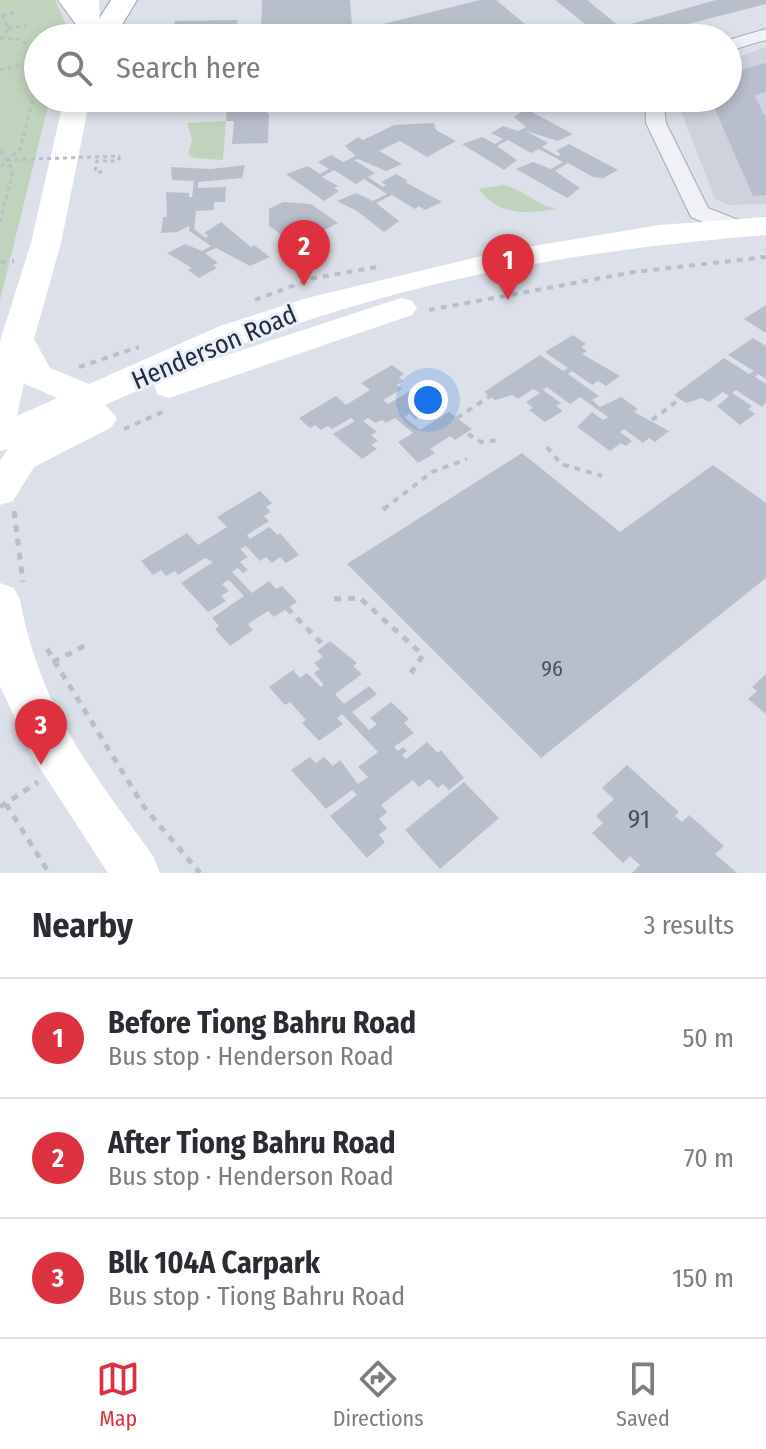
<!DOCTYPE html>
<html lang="en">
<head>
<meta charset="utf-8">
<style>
  body { margin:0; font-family:"Fira Sans Condensed",sans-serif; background:#f2f2f3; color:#2b2b33 }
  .you { position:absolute; left:428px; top:400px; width:28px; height:28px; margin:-20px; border:6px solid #fff; border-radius:50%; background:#1a73e8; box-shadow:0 0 0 12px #1a73e833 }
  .badge { display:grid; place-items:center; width:52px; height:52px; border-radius:50%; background:#dd313f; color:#fff; font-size:26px; font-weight:700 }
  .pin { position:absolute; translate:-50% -66px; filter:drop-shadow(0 2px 4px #0008) }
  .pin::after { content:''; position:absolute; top:42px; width:28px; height:24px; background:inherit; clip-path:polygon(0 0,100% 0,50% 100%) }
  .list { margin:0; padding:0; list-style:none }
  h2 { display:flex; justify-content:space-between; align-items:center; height:104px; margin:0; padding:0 32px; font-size:34px }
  h2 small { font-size:26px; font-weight:400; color:#7c7c81 }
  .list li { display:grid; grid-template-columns:52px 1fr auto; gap:24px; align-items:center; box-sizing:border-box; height:120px; padding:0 32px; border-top:2px solid #e1e1e2 }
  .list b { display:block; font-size:30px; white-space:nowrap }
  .list p { margin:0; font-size:26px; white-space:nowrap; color:#7c7c81 }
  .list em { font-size:26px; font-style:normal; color:#7c7c81 }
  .icon { flex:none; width:44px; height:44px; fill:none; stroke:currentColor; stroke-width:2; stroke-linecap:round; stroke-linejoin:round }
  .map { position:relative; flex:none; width:766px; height:873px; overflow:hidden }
  .search { position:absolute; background:#fff; box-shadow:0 4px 12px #0003; left:24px; right:24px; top:24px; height:88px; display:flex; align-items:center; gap:20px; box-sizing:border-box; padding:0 28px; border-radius:44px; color:#7c7c81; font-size:30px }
  .sheet { height:464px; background:#fff }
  nav { display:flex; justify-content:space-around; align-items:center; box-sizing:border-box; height:112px; border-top:2px solid #e1e1e2; background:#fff; font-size:22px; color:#7c7c81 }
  nav a { display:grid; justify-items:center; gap:4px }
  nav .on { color:#dd313f }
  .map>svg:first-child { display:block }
  .built { fill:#ced2dd }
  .green { fill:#c0d3bc }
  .building { fill:#b9becb }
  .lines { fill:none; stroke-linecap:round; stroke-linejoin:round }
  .minor-casing { stroke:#a5aab6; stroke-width:2 }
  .primary-casing { stroke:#9aa3b5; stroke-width:2 }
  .path-far2 { stroke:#babec7; stroke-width:3; stroke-dasharray:4 4; stroke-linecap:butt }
  .path-far1 { stroke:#babec7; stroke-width:4; stroke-dasharray:6 6; stroke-linecap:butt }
  .path { stroke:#babec7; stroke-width:5; stroke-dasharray:7 7; stroke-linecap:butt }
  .minor { fill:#eff1f6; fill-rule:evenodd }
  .secondary { fill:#fff; fill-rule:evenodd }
  .primary { fill:#fff; fill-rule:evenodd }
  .path-bridge { stroke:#babec7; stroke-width:3; stroke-dasharray:4 4; stroke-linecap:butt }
  .labels { text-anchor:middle; stroke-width:6; stroke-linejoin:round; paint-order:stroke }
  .number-label { font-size:22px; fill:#495063 }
  .street-label { font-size:26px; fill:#242c40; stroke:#ebeff6 }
  .near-number-label { font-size:26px; fill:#495063 }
</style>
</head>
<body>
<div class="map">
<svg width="766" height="873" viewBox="0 0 766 873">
  <rect width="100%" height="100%" fill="#dce0e8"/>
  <!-- built -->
  <polygon class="built" points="766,47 766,204 729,205 715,199 676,98 728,98 728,61"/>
  <!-- green -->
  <g class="green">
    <polygon points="0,0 55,0 67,27 64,38 38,38 38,98 50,98 0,300"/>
    <polygon points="226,121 223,160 194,158 188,154 192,140 187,123"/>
    <path d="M 504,185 C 523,190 536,204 556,209 C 526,214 499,216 479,189 Z"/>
  </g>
  <!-- building -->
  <g class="building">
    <polygon points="262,0 350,0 353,38 261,38"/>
    <polygon points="480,0 496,0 542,38 458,38 445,27 424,32 428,38 382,38 375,26"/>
    <polygon points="555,0 587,0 620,27 716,0 766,0 766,4 633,38 603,38"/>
    <polygon points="238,20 235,29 198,32 197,38 193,38 194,32 174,27 175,21"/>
    <polygon points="766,63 766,92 754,95 766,118 766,195 753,196 710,98 728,98 728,74"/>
    <polygon points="249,101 269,114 268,143 232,144 234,121 226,121 227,102"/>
    <polygon points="526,109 573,134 558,141 526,131 548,143 542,147 558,156 561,154 556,151 569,144 618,170 603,178 593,177 568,163 555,171 580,188 567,198 516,169 533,162 551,169 563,162 539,149 531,153 508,140 497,146 517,160 504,170 462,144 482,137 495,144 503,139 491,133 503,126 518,131 526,127 514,117"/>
    <polygon points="434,123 436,130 456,141 427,157 400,141 379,151 402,164 386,171 358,159 354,160 375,173 368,177 383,187 386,185 381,182 396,174 408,181 405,182 442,202 425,210 419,206 415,209 392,195 376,203 399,221 384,232 357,211 337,201 356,193 373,201 387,194 364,179 356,184 334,170 322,177 338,186 334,188 339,191 324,201 286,174 308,166 320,174 329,169 318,162 331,155 343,162 356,156 345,146 358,137 363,140 394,125"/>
    <polygon points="245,165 242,178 198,182 198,188 226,187 225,202 214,202 214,210 196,211 194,229 206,238 208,236 204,233 221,222 251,247 254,245 270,257 250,266 216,248 205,253 218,263 213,265 217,268 199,278 188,270 192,268 167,253 185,244 202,251 211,246 189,231 189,226 177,232 161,233 163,217 167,217 166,192 189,193 189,197 192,197 194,181 172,180 171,167 211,169"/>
    <polygon points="283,202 311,204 338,223 296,245 269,226 269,209"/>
    <polygon points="766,305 766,333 744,319"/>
    <polygon points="573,335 586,344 581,347 587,351 582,354 620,376 606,386 598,381 592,385 572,371 568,374 599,396 592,400 600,407 621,397 638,409 634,412 669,431 655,442 649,438 643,443 624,429 620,432 632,441 626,446 621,443 610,451 577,427 592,412 603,420 608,417 580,397 570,404 547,387 543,390 561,403 556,406 563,411 545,422 529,410 533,408 526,402 540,393 533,389 518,399 513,395 495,400 484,392 540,355 563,371 568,368 545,352"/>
    <polygon points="753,338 766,346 766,379 758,374 755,377 766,384 766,403 762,407 736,390 732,393 752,406 748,409 755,414 740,425 717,406 729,396 723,392 709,402 702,398 686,403 674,395 724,358 749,374 754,371 728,355"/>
    <polygon points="392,365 404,374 399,377 404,381 397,385 402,389 383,400 388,404 413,389 440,411 427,419 422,415 415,419 409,414 404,417 420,430 449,412 472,429 455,440 450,436 430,449 435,453 418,463 398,442 413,433 395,418 386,423 382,420 375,423 368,418 363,421 377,432 371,435 378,441 371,445 377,449 362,459 333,434 355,421 351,418 332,429 328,426 321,430 315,425 310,428 299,418 336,396 346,405 370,390 361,383"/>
    <polygon points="522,453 620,532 713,465 766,503 766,578 541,758 347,564"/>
    <polygon points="260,491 272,503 266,507 271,512 264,516 269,521 247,535 250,539 269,527 278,535 280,533 299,555 286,563 280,557 272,563 266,557 260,561 246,546 240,549 248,557 240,562 248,570 243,573 238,568 232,572 252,593 269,581 276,589 282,586 297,602 274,617 268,611 248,624 253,630 230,646 215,629 219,626 212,618 244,596 229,580 222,584 229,591 221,596 226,601 208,612 181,583 213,562 205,558 178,575 175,571 166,576 161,570 153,575 141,561 187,533 198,545 227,527 217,517"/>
    <polygon points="330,641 357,663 353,666 362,674 335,694 344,704 369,686 377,694 352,712 369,730 377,724 370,718 391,702 409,719 404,723 414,733 394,747 398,751 403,747 407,751 402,755 406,759 427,742 438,753 441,750 464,778 449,790 443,784 438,788 429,779 419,787 413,780 381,805 387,812 379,819 387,828 379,835 385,842 367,858 330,816 357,795 352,790 326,809 291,770 310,757 316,763 324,757 333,766 340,760 358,784 368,777 358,767 378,752 342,714 337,718 343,724 319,741 302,723 306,720 290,702 285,705 269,687 293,670 300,678 307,673 321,687 324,685 314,673 320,669 314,663 323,657 317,651"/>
    <polygon points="766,674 766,714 748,699 757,691 752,687"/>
    <polygon points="627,765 679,812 675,816 682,822 689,815 724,846 715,854 737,873 632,873 640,865 630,856 623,863 592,833 603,823 596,816 614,799 602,788"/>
    <polygon points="464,782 499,818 440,869 405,830"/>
  </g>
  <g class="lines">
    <defs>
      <g id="minor">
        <polygon points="766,29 766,40 728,51 728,40"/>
        <polygon points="645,98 663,98 666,123 708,208 746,223 749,228 746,233 730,233 691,217 646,123"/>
      </g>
      <polygon id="primary" points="58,0 84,0 99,19 111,0 137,0 114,38 86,38 91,32 80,30"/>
    </defs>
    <!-- minor casing -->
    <use href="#minor" class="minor-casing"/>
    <!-- primary casing -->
    <use href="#primary" class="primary-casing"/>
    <!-- path-far2 -->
    <g class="path-far2">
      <polyline points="2,15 8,28 4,38"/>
      <polyline points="2,15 18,12"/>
      <polyline points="8,28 26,26"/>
      <polyline points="0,38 20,39 38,54"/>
      <polyline points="0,70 38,61"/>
      <polyline points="623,102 624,98"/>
      <polyline points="0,151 7,160 0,168"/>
      <polyline points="102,172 95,172 97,161 118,161 120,156"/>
      <polyline points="0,222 13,172 7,160 20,149 38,80"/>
    </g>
    <!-- path-far1 -->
    <g class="path-far1">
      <polyline points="0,262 14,261"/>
      <polyline points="255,300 314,278 377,267"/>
      <polyline points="429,310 634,272 766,257"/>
      <polyline points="79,367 139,347"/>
      <polyline points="457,418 490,396"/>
      <polyline points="652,420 680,399"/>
      <polyline points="124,429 167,410"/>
      <polyline points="468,434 481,442 501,440"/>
      <polyline points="547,447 561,464 602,476"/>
      <polyline points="384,509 432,472 467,459"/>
    </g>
    <!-- path -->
    <g class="path">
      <polyline points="383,510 386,507"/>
      <polyline points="14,511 23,582"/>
      <polyline points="334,599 360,598 423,655 411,673"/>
      <polyline points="287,608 324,646"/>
      <polyline points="47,649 144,807 200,873"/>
      <polyline points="53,662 90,643"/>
      <polyline points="6,804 49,873"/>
      <polyline points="0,807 38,782"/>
    </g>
    <!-- minor -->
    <use href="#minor" class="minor"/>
    <!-- secondary -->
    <g class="secondary">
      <polygon points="75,0 99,0 100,38 76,38"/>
      <path d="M 64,98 L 90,98 L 61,243 L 34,339 L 50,368 L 89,384 L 220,326 L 307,298 L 503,251 L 660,225 L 766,217 L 766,235 C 572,250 365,286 187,368 L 401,298 L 412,301 L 417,308 L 412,315 L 181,394 L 169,398 L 157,394 L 154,383 L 105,405 L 117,418 L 112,427 L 34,467 L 13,501 L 0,505 L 0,461 L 8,449 L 0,451 L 0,341 L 31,243 ZM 24,383 L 25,384 L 57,398 L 17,416 Z"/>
      <path d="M 0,583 L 14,588 L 20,600 C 41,710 90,768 153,856 L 160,873 L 108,873 L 34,759 L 0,686 Z"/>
    </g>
    <!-- primary -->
    <use href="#primary" class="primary"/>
    <!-- path-bridge -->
    <polyline class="path-bridge" points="7,160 120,156"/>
  </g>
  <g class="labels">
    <!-- number labels -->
    <g class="number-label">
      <text x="552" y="676">96</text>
    </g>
    <!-- street labels -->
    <g class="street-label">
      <text transform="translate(214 347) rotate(-23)" y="9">Henderson Road</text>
    </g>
    <!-- near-number labels -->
    <g class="near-number-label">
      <text x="639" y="828">91</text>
    </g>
  </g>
</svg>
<div class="you"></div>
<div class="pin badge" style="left:508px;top:300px">1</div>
<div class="pin badge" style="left:304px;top:286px">2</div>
<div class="pin badge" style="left:41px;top:765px">3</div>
<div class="search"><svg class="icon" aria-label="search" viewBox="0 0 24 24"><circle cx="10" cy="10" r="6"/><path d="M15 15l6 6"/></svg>Search here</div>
</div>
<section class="sheet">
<h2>Nearby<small>3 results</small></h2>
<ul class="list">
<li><span class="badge">1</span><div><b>Before Tiong Bahru Road</b><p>Bus stop · Henderson Road</p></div><em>50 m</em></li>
<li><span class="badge">2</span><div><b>After Tiong Bahru Road</b><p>Bus stop · Henderson Road</p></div><em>70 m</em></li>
<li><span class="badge">3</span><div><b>Blk 104A Carpark</b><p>Bus stop · Tiong Bahru Road</p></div><em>150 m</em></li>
</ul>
</section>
<nav>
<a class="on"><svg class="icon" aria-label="map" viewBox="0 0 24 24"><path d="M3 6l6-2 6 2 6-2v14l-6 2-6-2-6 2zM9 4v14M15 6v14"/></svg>Map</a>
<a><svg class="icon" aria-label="directions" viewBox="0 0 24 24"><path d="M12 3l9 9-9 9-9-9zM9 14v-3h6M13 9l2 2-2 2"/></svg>Directions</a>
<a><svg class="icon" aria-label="saved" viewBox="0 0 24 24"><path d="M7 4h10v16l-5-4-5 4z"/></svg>Saved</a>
</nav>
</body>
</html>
